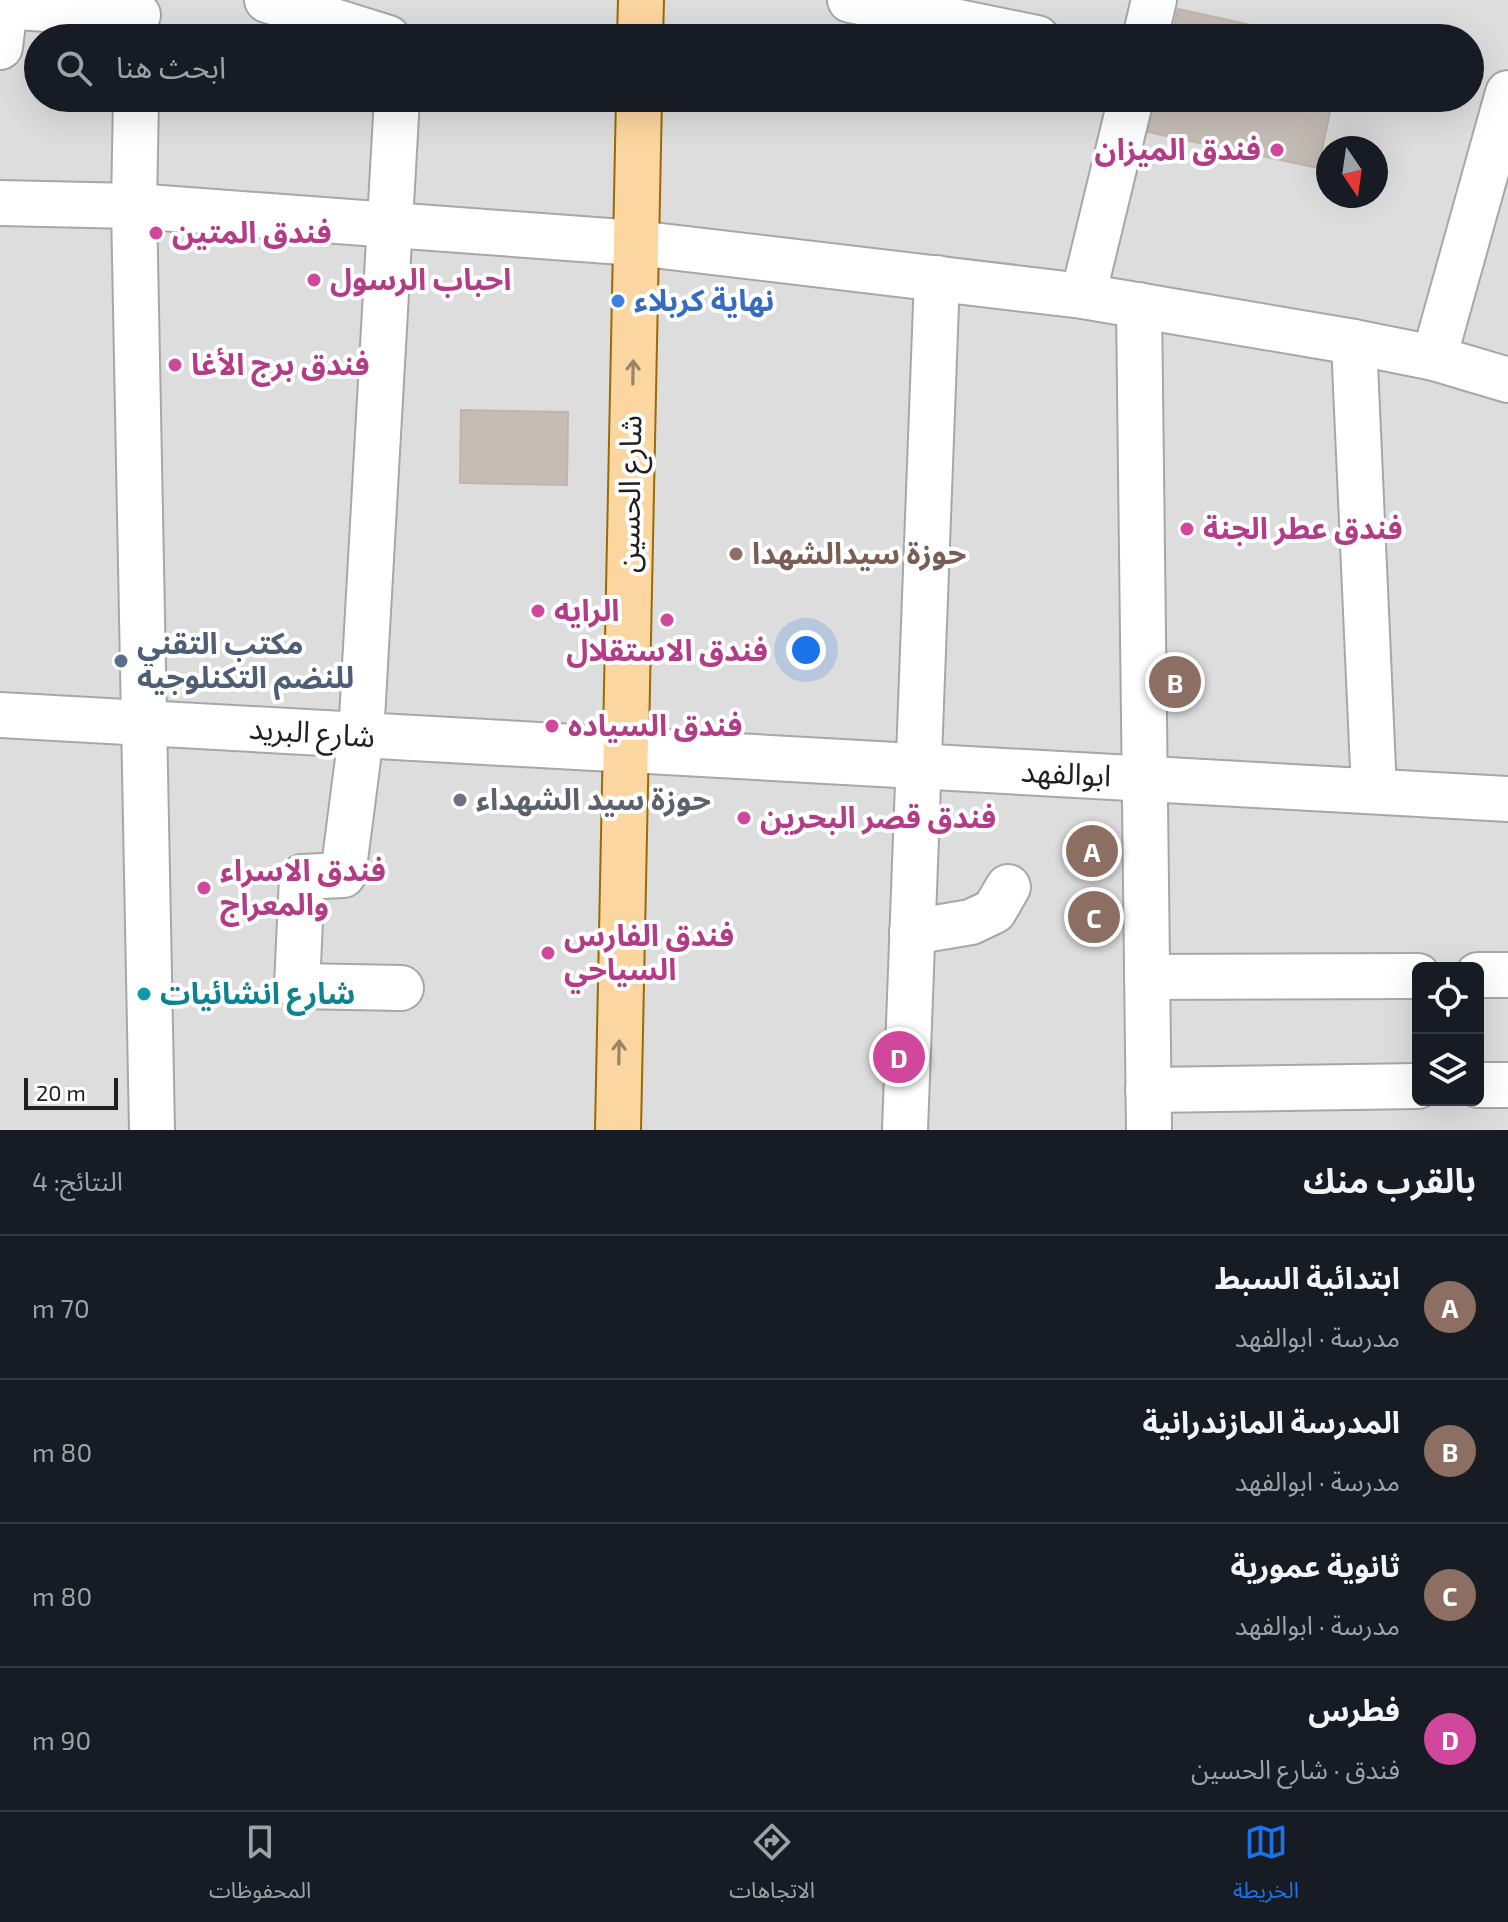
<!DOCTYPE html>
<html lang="ar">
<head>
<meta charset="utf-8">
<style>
  body { margin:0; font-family:"Exo 2","Noto Sans Arabic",sans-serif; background:#20242c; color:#f1f3f6; direction:rtl }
  .controls { position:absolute; right:24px; bottom:24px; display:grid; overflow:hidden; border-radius:12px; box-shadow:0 8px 32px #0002 }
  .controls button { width:72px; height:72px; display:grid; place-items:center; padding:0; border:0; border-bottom:2px solid #363941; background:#171b24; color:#f1f3f6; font:40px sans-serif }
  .compass { position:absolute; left:1316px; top:136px; width:72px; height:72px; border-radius:50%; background:#171b24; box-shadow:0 8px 32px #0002; rotate:167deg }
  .scale { position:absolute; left:24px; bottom:20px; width:94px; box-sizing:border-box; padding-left:8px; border:4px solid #202020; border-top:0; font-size:22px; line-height:28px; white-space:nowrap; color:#202020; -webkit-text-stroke:6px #fff; paint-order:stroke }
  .you { position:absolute; left:806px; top:650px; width:28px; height:28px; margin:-20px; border:6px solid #fff; border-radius:50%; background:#1a73e8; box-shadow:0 0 0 12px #1a73e833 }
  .badge { display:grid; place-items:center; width:52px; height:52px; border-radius:50%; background:#1a73e8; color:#fff; font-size:26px; font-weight:700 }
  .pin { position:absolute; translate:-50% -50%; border:4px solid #fff; box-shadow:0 2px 8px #0006 }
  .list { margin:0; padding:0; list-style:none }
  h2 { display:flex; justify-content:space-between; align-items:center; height:104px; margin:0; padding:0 32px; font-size:34px }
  h2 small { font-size:26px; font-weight:400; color:#9ea1a6 }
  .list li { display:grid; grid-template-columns:52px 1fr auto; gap:24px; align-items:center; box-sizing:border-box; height:144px; padding:0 32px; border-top:2px solid #363941 }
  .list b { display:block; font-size:30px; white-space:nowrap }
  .list p { margin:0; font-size:26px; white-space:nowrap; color:#9ea1a6 }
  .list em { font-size:26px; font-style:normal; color:#9ea1a6 }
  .icon { flex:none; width:44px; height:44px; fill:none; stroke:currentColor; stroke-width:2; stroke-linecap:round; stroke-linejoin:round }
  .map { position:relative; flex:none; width:1508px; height:1130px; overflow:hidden; direction:ltr }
  .search { position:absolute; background:#171b24; box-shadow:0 8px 32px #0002; left:24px; right:24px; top:24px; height:88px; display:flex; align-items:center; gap:20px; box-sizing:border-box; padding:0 28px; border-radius:44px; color:#9ea1a6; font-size:30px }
  .sheet { height:680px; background:#171b24 }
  nav { display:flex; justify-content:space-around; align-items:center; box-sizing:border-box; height:112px; border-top:2px solid #363941; background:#171b24; font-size:22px; color:#9ea1a6 }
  nav a { display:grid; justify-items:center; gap:4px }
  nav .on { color:#1a73e8 }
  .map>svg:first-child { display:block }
  .residential { fill:#dedddd; fill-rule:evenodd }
  .building { fill:#c5bdb5; stroke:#c2b4a8; stroke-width:2 }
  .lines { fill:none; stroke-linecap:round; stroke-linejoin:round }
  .minor-casing { stroke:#a7a7a7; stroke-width:48 }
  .major-casing { stroke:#996b02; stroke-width:48 }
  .minor { stroke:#fff; stroke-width:44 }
  .major { stroke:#fbd6a0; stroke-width:44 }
  .oneway { stroke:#988466 }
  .hotel-dot { fill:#d1479c; stroke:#fff; stroke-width:3 }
  .shop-dot { fill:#3f7fe0; stroke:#fff; stroke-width:3 }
  .education-dot { fill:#8d6e63; stroke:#fff; stroke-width:3 }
  .service-dot { fill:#5c6f8a; stroke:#fff; stroke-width:3 }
  .worship-dot { fill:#6b7280; stroke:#fff; stroke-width:3 }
  .culture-dot { fill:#0f9aa8; stroke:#fff; stroke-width:3 }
  .labels { text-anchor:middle; stroke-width:8; stroke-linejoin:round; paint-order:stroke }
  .hotel-label { font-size:30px; font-weight:bold; fill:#b23c85; stroke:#fff; text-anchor:start }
  .shop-label { font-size:30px; font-weight:bold; fill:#366cbe; stroke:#fff; text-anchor:start }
  .street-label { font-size:30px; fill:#202020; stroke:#fff }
  .education-label { font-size:30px; font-weight:bold; fill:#785e54; stroke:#fff; text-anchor:start }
  .service-label { font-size:30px; font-weight:bold; fill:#4e5e75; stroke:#fff; text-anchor:start }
  .worship-label { font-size:30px; font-weight:bold; fill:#5b616d; stroke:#fff; text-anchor:start }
  .culture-label { font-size:30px; font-weight:bold; fill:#0d838f; stroke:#fff; text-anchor:start }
</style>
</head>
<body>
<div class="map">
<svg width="1508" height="1130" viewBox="0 0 1508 1130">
  <rect width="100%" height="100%" fill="#f0ede6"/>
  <!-- residential -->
  <path class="residential" d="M 0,0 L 1508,0 L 1508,1130 L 0,1130 ZM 38,38 L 1470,38 L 1470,98 L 38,98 ZM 1328,148 L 1376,148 L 1376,196 L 1328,196 ZM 1418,968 L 1478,968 L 1478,1100 L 1418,1100 Z"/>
  <!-- building -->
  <g class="building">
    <polygon points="1178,9 1260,27 1259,38 1171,38"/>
    <polygon points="1155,98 1333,98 1318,168 1148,132"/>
    <polygon points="461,410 568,412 567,485 460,483"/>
  </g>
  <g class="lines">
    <defs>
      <g id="minor">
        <polyline points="267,0 388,38"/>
        <polyline points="850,0 1037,38"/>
        <polyline points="0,6 138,15"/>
        <polyline points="1145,38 1154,0"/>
        <polyline points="0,47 5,7"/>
        <polyline points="136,98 134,206 152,1130"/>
        <polyline points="397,98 361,736 343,875 302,877 297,986 401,988"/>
        <polyline points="0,203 134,206 636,243 1083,296 1354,342 1434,358 1508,380"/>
        <polyline points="1083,296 1131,98"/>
        <polyline points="1139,305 1149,1130"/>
        <polyline points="1354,342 1374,791"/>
        <polyline points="1434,358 1508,93"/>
        <polyline points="0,715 1508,799"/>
        <polyline points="912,932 971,922 994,911 1008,887"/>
        <polyline points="1478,975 1508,975"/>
        <polyline points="1147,977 1418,976"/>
        <polyline points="1478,1085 1508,1085"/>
        <polyline points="1148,1090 1418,1086"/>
        <polyline points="905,1130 937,278"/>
      </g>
      <g id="major">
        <polyline points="640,38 641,0"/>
        <polyline points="618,1130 639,98"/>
      </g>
    </defs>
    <!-- minor casing -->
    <use href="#minor" class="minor-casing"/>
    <!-- major casing -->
    <use href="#major" class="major-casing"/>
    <!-- minor -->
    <use href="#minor" class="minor"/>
    <!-- major -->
    <use href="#major" class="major"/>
  </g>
  <!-- one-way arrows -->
  <defs><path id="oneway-shaft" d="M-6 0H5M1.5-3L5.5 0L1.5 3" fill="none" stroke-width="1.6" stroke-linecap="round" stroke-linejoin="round" transform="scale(2)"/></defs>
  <g class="oneway">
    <use href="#oneway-shaft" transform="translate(633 372) rotate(-89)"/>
    <use href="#oneway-shaft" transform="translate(619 1052) rotate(-89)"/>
  </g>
  <!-- markers -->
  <g class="hotel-dot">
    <circle cx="1277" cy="150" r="8"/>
    <circle cx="156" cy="233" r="8"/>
    <circle cx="314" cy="280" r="8"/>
    <circle cx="175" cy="365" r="8"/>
    <circle cx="1187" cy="529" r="8"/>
    <circle cx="538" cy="611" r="8"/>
    <circle cx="667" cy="620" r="8"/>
    <circle cx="552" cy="726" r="8"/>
    <circle cx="744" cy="818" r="8"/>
    <circle cx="204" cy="888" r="8"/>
    <circle cx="548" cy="953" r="8"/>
  </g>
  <circle class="shop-dot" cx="618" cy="301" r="8"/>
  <circle class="education-dot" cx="736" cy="554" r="8"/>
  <circle class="service-dot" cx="121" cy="661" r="8"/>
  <circle class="worship-dot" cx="460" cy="800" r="8"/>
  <circle class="culture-dot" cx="144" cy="994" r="8"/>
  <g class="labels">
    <!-- hotel labels -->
    <g class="hotel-label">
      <text x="1261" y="160" text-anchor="end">فندق الميزان</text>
      <text x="172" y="243">فندق المتين</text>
      <text x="330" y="290">احباب الرسول</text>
      <text x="191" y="375">فندق برج الأغا</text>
      <text x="1203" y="539">فندق عطر الجنة</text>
      <text x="554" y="621">الرايه</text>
      <text x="667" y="661" text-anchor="middle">فندق الاستقلال</text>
      <text x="568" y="736">فندق السياده</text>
      <text x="760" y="828">فندق قصر البحرين</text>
      <text x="220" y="881">فندق الاسراء<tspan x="220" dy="34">والمعراج</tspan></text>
      <text x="564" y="946">فندق الفارس<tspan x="564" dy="34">السياحي</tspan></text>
    </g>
    <!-- shop labels -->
    <g class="shop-label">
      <text x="634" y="311">نهاية كربلاء</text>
    </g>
    <!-- street labels -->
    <g class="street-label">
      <text transform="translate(630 494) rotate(-89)" y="10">شارع الحسين</text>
      <text transform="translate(312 733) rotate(4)" y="10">شارع البريد</text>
      <text transform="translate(1066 774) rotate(3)" y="10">ابوالفهد</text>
    </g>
    <!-- education labels -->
    <g class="education-label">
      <text x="752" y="564">حوزة سيدالشهدا</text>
    </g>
    <!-- service labels -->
    <g class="service-label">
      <text x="137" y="654">مكتب التقني<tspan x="137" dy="34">للنضم التكنلوجيه</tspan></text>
    </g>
    <!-- worship labels -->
    <g class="worship-label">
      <text x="476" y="810">حوزة سيد الشهداء</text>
    </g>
    <!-- culture labels -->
    <g class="culture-label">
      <text x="160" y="1004">شارع انشائيات</text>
    </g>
  </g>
</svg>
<div class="controls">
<button><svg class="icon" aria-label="locate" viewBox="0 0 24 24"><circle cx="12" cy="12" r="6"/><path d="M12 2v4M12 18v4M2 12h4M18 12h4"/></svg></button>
<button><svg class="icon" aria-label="layers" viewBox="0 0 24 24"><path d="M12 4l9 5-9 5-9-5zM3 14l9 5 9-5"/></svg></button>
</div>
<svg class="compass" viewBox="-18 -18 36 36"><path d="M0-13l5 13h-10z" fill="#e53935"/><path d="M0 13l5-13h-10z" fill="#9ea1a6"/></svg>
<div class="scale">20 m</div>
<div class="you"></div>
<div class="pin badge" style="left:1092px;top:851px;background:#8d6e63">A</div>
<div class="pin badge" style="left:1175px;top:682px;background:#8d6e63">B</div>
<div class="pin badge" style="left:1094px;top:917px;background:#8d6e63">C</div>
<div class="pin badge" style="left:899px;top:1057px;background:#d1479c">D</div>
<div class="search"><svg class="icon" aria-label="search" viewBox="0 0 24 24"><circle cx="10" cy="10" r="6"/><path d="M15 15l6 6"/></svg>ابحث هنا</div>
</div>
<section class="sheet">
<h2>بالقرب منك<small>النتائج: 4</small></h2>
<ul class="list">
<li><span class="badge" style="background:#8d6e63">A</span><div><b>ابتدائية السبط</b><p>مدرسة · ابوالفهد</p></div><em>70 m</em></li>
<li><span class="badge" style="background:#8d6e63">B</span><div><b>المدرسة المازندرانية</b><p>مدرسة · ابوالفهد</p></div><em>80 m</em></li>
<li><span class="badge" style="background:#8d6e63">C</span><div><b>ثانوية عمورية</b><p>مدرسة · ابوالفهد</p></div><em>80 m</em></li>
<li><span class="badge" style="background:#d1479c">D</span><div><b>فطرس</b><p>فندق · شارع الحسين</p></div><em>90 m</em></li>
</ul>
</section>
<nav>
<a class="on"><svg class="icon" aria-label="map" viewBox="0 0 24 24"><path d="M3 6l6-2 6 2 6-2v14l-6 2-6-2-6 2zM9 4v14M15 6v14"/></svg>الخريطة</a>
<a><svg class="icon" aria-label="directions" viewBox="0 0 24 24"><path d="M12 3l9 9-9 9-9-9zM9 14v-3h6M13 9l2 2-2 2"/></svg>الاتجاهات</a>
<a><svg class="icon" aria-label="saved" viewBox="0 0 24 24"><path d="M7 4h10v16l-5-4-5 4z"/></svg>المحفوظات</a>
</nav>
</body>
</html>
